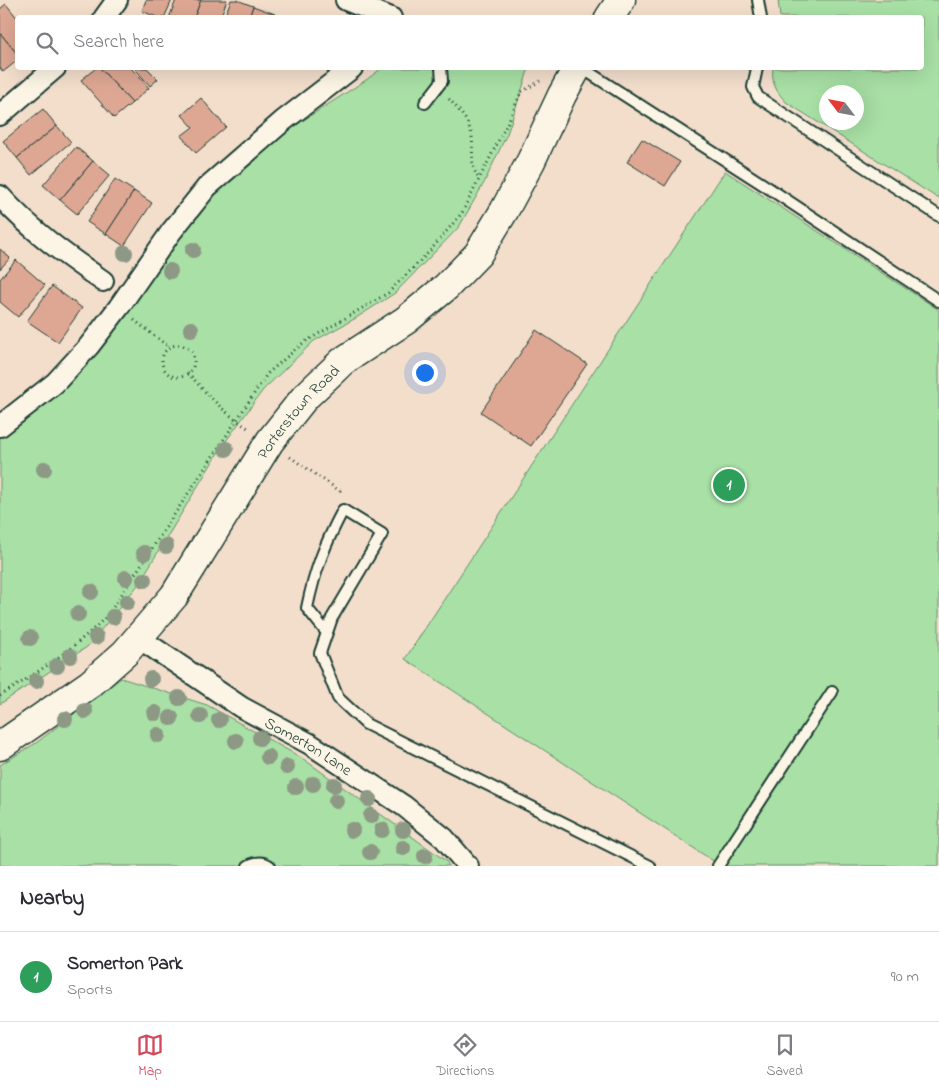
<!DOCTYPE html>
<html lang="en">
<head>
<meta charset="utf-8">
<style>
  body { margin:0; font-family:"Indie Flower",sans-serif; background:#f2f2f3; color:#2b2b33 }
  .compass { position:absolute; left:819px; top:85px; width:45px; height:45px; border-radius:50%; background:#fff; box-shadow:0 5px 20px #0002; rotate:302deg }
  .you { position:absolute; left:424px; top:372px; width:18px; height:18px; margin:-12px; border:4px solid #fff; border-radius:50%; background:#1a73e8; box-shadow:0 0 0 8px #1a73e833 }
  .badge { display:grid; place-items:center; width:32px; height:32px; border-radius:50%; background:#d1495b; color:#fff; font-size:16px; font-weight:700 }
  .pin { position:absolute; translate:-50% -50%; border:2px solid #fff; box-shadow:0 1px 5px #0006 }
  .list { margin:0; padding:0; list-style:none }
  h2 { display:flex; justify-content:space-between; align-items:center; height:65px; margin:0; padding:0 20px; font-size:21px }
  h2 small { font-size:16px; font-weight:400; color:#7c7c81 }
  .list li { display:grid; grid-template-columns:32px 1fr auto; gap:15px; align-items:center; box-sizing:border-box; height:90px; padding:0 20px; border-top:1px solid #e1e1e2 }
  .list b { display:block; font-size:19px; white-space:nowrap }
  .list p { margin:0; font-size:16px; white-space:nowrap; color:#7c7c81 }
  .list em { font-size:16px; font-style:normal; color:#7c7c81 }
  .icon { flex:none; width:28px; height:28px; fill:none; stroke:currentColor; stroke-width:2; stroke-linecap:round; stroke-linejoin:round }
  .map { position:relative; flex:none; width:939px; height:866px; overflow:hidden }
  .search { position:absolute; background:#fff; box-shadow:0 5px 20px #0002; left:15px; right:15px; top:15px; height:55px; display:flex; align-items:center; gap:12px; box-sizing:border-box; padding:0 18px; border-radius:5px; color:#7c7c81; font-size:19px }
  .sheet { height:155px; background:#fff }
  nav { display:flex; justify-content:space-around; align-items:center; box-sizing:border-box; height:70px; border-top:1px solid #e1e1e2; background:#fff; font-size:14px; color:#7c7c81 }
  nav a { display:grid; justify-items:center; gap:2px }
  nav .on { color:#d1495b }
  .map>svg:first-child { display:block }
  .green { fill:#a8e0a5; stroke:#648e6c; fill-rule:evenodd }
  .building { fill:#dda793; stroke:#1f3d34 }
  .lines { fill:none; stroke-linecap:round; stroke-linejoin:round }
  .lane-casing { stroke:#1f3d34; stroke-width:14 }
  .street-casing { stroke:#1f3d34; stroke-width:24 }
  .secondary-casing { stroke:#1f3d34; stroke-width:31 }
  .path { stroke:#1f3d34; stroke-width:3; stroke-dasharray:1 4; stroke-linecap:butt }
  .lane { stroke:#fcf5e5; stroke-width:10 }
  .street { stroke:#fcf5e5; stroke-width:20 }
  .secondary { stroke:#fcf5e5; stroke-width:28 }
  .tree { fill:#8d9885 }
  .labels { text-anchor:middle; stroke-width:4.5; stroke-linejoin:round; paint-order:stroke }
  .street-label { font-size:16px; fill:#1f3d34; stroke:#fcf5e5 }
</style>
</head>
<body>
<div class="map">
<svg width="939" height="866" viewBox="0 0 939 866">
  <rect width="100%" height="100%" fill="#f3decc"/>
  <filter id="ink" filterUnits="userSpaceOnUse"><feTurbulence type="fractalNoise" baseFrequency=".02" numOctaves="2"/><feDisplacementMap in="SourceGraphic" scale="10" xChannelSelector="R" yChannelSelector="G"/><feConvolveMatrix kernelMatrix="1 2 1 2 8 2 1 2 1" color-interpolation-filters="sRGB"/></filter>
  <g filter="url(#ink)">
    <!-- green -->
    <g class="green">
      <path d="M 778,0 L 939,0 L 939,199 L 786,102 C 776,91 771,83 773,68 L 922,68 L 922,18 L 780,17 ZM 826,92 L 856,92 L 856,122 L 826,122 Z"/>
      <polygon points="382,68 529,68 507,134 484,183 459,227 395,293 356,318 314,341 263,390 221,448 138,585 87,647 0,704 0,436 65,386 122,322 172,248 214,192 285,132 366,80"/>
      <polygon points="725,171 939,310 939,866 721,866 405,659"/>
      <polygon points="121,678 207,705 302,758 446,861 449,866 0,866 0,765 36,743"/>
    </g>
    <!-- building -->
    <g class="building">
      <polygon points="146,0 172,0 164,18 159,18 142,11"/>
      <polygon points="176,0 201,0 194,18 169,18"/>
      <polygon points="201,0 227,0 220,18 194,18"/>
      <polygon points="231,0 237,0 253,6 249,18 224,18"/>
      <polygon points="6,4 18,19 18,55 0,33 0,9"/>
      <polygon points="253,6 275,14 274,18 249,18"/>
      <polygon points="0,33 18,55 18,60 3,72 0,68"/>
      <polygon points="96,68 100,68 132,103 114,118 81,80"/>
      <polygon points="100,68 131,68 149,88 132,103"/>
      <polygon points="138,68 147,68 158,79 150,86 136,70"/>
      <polygon points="201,98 226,127 196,153 181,136 193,127 182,115"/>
      <polygon points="43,109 57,126 17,158 3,141"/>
      <polygon points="57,126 71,142 31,175 17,158"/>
      <polygon points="642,139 680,162 665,186 627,162"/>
      <polygon points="76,147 93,161 60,200 43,185"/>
      <polygon points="93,161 110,175 77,214 60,200"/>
      <polygon points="115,179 134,191 106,234 87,222"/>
      <polygon points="134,191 152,203 124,246 106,234"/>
      <polygon points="0,249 10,258 0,269"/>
      <polygon points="16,260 45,285 18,317 0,302 0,279"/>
      <polygon points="52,286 82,308 58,342 27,321"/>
      <polygon points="536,330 587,364 531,446 481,412"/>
    </g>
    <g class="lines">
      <defs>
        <g id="lane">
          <polyline points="758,0 761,18"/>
          <polyline points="582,68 767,187 939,301"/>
          <polyline points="757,68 753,87 758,97 939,216"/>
          <polyline points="425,103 442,81 441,68"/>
          <path d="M 327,633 L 307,608 C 315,569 325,544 343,510 L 382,534 L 332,618 L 320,653 L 338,698 L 366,724 L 650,866"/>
          <path d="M 248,866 C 255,862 263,861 270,866"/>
          <polyline points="718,866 832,692"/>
        </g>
        <g id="street">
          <polyline points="346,0 391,18"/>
          <polyline points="104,18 117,0"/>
          <polyline points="0,115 55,68"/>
          <path d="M 0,196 C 32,231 64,254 103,281"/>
          <polyline points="0,426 55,383 89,346 119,307 171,232 207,187 283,121 352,68"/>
          <path id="s1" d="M 139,638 L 241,707 L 310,744 L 404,806 L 444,838 L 468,866"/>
        </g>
        <g id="secondary">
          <polyline points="609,18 621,0"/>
          <path id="s2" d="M 0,746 L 90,684 L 125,653 L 174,596 L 270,441 L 305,397 L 343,361 L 406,320 L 446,287 L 478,254 L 504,211 L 531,161 L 562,95 L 577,68"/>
        </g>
      </defs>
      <!-- lane casing -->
      <use href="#lane" class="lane-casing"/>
      <!-- street casing -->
      <use href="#street" class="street-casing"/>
      <!-- secondary casing -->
      <use href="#secondary" class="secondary-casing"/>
      <!-- path -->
      <g class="path">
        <path d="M 449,99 C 458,109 470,122 472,136 C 474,153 469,164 479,179"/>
        <polyline points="134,320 169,347"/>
        <circle cx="178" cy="361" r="16"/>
        <path d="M 188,373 C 206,393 225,414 248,428"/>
        <polyline points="290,457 340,491 341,495"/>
        <path d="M 0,696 C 40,671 74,649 108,615 L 267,374 L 303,343 L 388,293 L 429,252 L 462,213 L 510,118 L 521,92 L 540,81"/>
      </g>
      <!-- lane -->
      <use href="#lane" class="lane"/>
      <!-- street -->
      <use href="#street" class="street"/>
      <!-- secondary -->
      <use href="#secondary" class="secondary"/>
    </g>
    <!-- trees -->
    <g class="tree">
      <circle cx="193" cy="250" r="8"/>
      <circle cx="125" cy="253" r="8"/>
      <circle cx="170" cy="271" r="8"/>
      <circle cx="191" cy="329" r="8"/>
      <circle cx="226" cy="449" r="8"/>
      <circle cx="44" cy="469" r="8"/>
      <circle cx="166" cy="546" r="8"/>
      <circle cx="144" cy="553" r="8"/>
      <circle cx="126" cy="578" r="8"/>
      <circle cx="144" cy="580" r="8"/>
      <circle cx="91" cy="592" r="8"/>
      <circle cx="127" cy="602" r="8"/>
      <circle cx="78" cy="614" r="8"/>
      <circle cx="113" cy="617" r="8"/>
      <circle cx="96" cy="637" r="8"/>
      <circle cx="30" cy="638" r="8"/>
      <circle cx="70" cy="656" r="8"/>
      <circle cx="57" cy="666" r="8"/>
      <circle cx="151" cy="679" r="8"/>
      <circle cx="36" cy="681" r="8"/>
      <circle cx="179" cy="698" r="8"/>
      <circle cx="85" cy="711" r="8"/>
      <circle cx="155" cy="713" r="8"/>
      <circle cx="200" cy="716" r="8"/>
      <circle cx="171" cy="718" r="8"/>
      <circle cx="65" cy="719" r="8"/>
      <circle cx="219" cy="720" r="8"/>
      <circle cx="158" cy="735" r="8"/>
      <circle cx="260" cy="738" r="8"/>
      <circle cx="236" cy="741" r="8"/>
      <circle cx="268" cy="757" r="8"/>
      <circle cx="287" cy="767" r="8"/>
      <circle cx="313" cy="784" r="8"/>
      <circle cx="334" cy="785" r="8"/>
      <circle cx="296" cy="787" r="8"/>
      <circle cx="369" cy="799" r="8"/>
      <circle cx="336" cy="801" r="8"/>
      <circle cx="371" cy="816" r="8"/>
      <circle cx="352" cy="830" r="8"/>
      <circle cx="382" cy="830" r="8"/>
      <circle cx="403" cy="830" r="8"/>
      <circle cx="403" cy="848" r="8"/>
      <circle cx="370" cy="852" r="8"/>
      <circle cx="425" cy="856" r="8"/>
    </g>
  </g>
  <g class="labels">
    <!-- street labels -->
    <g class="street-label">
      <text dy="6" stroke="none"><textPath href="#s2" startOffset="454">Porterstown Road</textPath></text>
      <text dy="6" stroke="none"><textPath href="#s1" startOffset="201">Somerton Lane</textPath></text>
    </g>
  </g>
</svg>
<svg class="compass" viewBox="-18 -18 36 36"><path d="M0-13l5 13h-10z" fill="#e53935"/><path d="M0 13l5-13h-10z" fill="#7c7c81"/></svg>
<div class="you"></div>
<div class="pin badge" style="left:729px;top:485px;background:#2e9e5b">1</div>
<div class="search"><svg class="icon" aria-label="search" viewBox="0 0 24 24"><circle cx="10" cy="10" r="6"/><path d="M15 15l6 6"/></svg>Search here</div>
</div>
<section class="sheet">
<h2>Nearby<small></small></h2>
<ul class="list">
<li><span class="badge" style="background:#2e9e5b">1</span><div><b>Somerton Park</b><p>Sports</p></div><em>90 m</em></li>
</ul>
</section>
<nav>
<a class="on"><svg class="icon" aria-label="map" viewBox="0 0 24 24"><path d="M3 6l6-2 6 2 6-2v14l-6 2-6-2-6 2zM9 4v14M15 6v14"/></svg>Map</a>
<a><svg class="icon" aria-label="directions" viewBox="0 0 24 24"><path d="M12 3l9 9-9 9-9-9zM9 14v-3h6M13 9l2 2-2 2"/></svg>Directions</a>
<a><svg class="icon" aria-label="saved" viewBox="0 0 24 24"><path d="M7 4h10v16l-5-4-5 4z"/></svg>Saved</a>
</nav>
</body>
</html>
